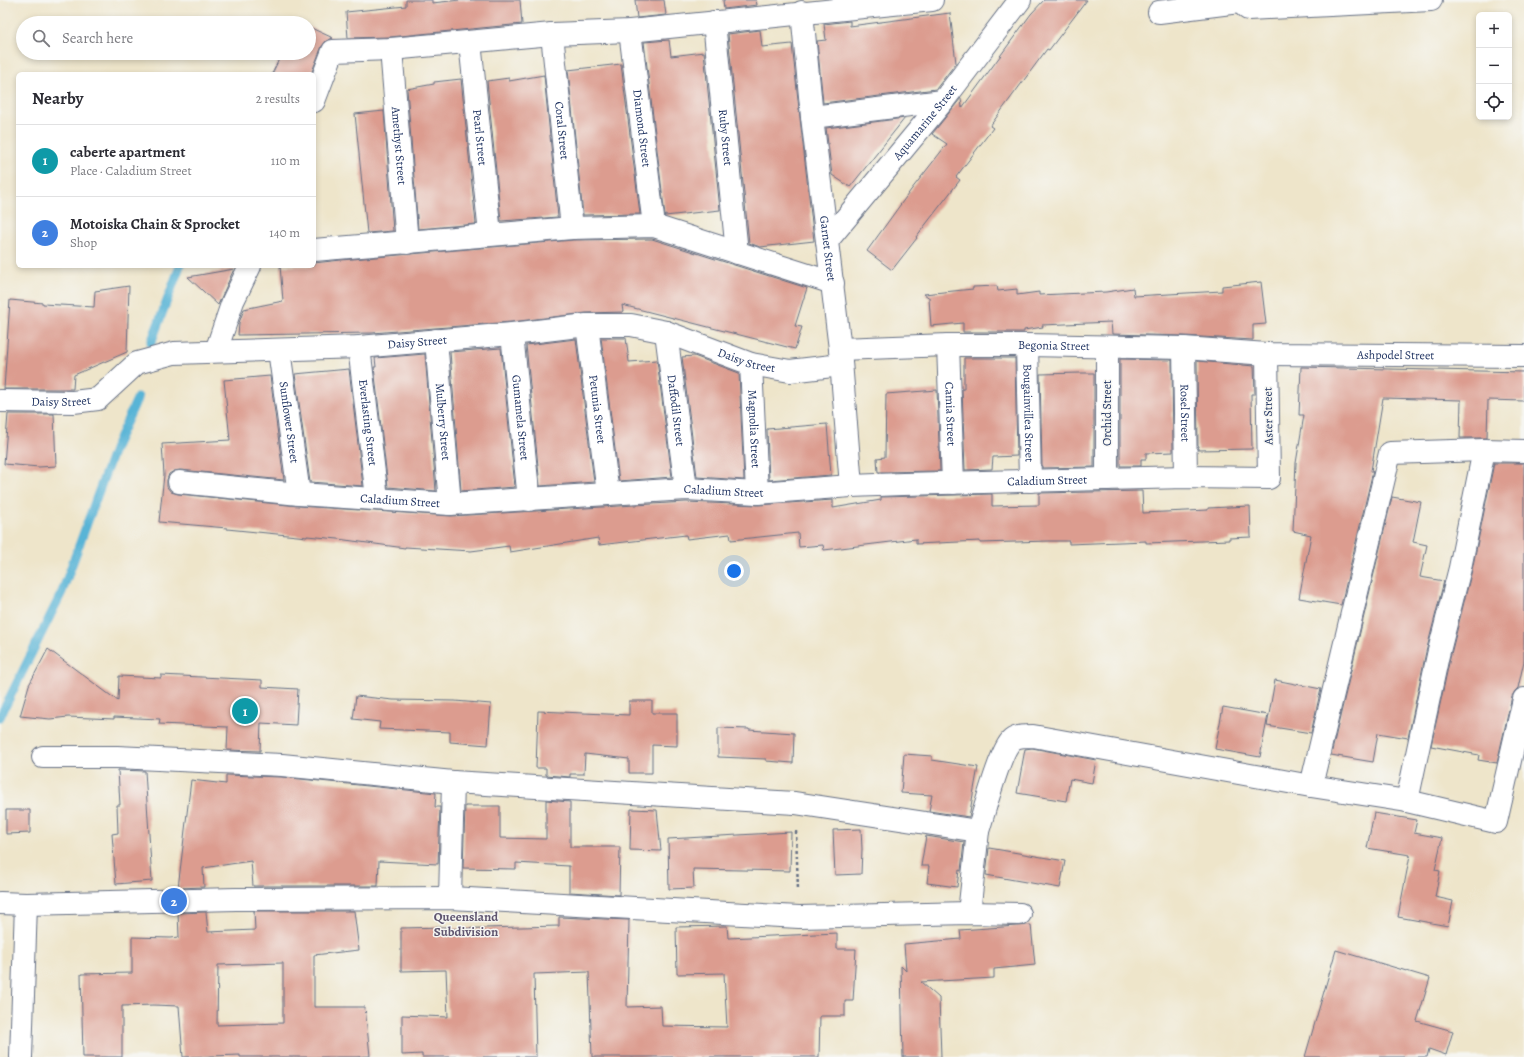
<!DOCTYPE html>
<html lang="en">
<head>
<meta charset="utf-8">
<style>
  body { margin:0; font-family:Alegreya,serif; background:#f7f7f7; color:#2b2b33 }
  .controls { position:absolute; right:12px; top:12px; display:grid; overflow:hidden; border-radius:6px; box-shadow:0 2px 6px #0003 }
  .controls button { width:36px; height:36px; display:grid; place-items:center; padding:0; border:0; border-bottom:1px solid #e1e1e2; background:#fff; color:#2b2b33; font:20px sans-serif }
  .you { position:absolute; left:734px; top:571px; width:14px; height:14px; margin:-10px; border:3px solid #fff; border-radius:50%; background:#1a73e8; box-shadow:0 0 0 6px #1a73e833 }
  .badge { display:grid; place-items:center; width:26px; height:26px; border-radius:50%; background:#7c3aed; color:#fff; font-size:13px; font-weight:700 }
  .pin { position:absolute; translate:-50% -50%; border:2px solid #fff; box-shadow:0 1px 4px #0006 }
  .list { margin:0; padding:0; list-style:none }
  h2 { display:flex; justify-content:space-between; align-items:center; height:52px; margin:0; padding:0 16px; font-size:17px }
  h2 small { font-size:13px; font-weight:400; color:#7c7c81 }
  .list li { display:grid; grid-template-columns:26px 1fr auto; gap:12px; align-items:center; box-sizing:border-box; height:72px; padding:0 16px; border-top:1px solid #e1e1e2 }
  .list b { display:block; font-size:15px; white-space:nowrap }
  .list p { margin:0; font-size:13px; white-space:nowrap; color:#7c7c81 }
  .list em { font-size:13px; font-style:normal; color:#7c7c81 }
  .icon { flex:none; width:22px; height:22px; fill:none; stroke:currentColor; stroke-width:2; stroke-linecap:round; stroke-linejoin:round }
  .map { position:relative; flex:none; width:1524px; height:1057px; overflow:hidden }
  .search { position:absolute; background:#fff; box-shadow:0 2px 6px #0003; left:16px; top:16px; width:300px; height:44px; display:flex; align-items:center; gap:10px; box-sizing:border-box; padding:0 14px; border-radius:22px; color:#7c7c81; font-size:15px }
  .panel { position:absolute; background:#fff; box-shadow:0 2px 6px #0003; left:16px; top:72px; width:300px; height:196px; border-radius:6px }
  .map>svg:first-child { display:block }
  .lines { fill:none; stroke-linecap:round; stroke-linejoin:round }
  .stream { stroke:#58b4d6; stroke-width:9 }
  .building { fill:#dc9c8f; fill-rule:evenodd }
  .street-casing { stroke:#656f84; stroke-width:24 }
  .path { stroke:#656f84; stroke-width:2.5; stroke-dasharray:3 3; stroke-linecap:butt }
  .street { stroke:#fff; stroke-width:22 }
  .labels { text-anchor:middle; stroke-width:3; stroke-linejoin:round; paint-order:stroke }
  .street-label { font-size:12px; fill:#1b2f5e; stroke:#f6f6f2 }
  .neighbourhood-label { font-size:13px; font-weight:bold; fill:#5f556f; stroke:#f6f6f2 }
</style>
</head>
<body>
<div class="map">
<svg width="1524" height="1057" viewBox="0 0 1524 1057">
  <rect width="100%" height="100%" fill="#f6f6f2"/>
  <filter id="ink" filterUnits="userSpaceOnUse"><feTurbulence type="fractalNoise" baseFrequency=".025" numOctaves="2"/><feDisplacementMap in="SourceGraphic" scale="8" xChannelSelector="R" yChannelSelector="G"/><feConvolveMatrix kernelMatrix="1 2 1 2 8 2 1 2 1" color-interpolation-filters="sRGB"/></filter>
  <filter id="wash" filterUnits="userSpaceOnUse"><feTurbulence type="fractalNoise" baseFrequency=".012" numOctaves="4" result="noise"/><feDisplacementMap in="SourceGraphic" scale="16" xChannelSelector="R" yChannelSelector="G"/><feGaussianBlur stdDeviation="0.9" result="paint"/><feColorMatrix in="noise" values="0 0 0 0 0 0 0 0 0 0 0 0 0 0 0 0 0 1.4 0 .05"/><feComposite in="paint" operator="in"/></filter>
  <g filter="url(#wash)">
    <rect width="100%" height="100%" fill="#eee5ca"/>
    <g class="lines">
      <!-- stream -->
      <g class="stream">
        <polyline points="151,343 180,266"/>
        <polyline points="0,717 62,592 115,447 138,397"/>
      </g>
    </g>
    <g id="blocks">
      <!-- building -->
      <g class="building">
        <polygon points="406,0 432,0 432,3 460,0 520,0 522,24 390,37 348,38 346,12 406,6"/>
        <polygon points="635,0 664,0 666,15 637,18"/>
        <polygon points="723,0 756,0 757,5 724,9"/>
        <polygon points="1044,0 1087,0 1049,50 1047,49 990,126 993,128 956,177 960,180 916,237 917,238 892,270 867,251 911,190 947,144 932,134 961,98 962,108 1031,14"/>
        <polygon points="950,13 956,63 936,89 823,103 817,41 826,40 824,24 850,21 850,26"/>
        <polygon points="309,27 333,38 326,41 322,46 311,74 272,74 282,53 309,53"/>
        <polygon points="760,30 762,47 792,44 800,118 814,241 760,247 749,243 728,34"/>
        <polygon points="669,40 671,56 704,52 720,210 665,216 644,42"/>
        <polygon points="621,64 640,214 583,215 568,70"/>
        <polygon points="544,75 558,217 501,221 487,81 509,78 509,81"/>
        <polygon points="461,79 476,224 418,229 407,89 434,84 434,82"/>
        <polygon points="384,111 393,231 367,233 355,114"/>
        <polygon points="905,118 850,187 832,175 826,128"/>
        <polygon points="652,239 807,288 795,326 802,327 795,349 622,305 623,312 586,313 511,322 372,333 238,335 239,323 244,309 283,301 280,266 314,266 314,263 341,260 573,240"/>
        <polygon points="234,269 218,305 188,277"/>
        <polygon points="1261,282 1266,324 1253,325 1253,340 1184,336 1112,334 1111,322 1042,325 1043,327 1024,330 1024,332 963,332 963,323 931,326 929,299 931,299 924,294 973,289 973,287 997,286 998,291 1017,289 1017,295 1039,292 1039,295 1106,292 1133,288 1134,296 1222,291 1222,286"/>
        <polygon points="129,286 127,352 74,375 73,389 4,389 10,300 43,303 43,304 94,307 95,291"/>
        <polygon points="601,338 626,338 629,362 657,360 672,477 619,481"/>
        <polygon points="576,339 594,482 540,486 526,345"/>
        <polygon points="501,348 515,487 461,491 450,352"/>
        <polygon points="425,354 436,491 388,487 374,367 376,367 375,358"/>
        <polygon points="694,356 739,373 744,480 697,477 682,357"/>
        <polygon points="964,358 1015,358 1017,456 993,457 992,469 965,470 962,389 964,389"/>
        <polygon points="1120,359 1172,360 1173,452 1146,453 1146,459 1141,459 1141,466 1120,466"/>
        <polygon points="1197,361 1254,366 1255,394 1251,394 1252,449 1198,450"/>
        <polygon points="1301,367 1524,372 1524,401 1488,400 1487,438 1460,438 1461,400 1383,398 1371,471 1373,471 1341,605 1299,598 1311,535 1293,531 1296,463 1304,415 1299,415"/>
        <polygon points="349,369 363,486 310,482 295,374"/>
        <polygon points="1081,373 1094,373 1094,467 1042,468 1040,374"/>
        <polygon points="270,376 284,480 180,470 174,471 169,474 167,480 167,487 171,492 178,494 298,506 451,516 686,502 758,505 833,500 833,508 881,500 881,497 992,494 992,506 1039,505 1039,493 1142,491 1143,513 1208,510 1208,508 1250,506 1251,537 1229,538 1229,540 1146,543 1146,541 1069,544 1069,541 1049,541 980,543 980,541 916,544 916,539 824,550 823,545 799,547 798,533 731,540 730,534 687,539 686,535 599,545 598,538 510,552 509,546 471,551 405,547 405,548 338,539 307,536 307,537 227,529 227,528 159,522 164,475 162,444 230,440 224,380"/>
        <polygon points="937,390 940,471 878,472 877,458 885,457 886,394"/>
        <polygon points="8,414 54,414 56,466 39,467 4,464"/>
        <polygon points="827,424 831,475 769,480 767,429"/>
        <polygon points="1494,463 1524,463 1524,661 1518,688 1515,691 1512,696 1497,763 1478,760 1479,755 1431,746 1450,658 1472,570"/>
        <polygon points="1392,497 1421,502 1413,542 1427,545 1420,577 1444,581 1426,652 1408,738 1378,733 1373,762 1331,755"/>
        <polygon points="48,649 118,701 119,676 161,678 161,675 262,680 262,687 298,689 296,725 261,723 260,751 227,750 228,727 159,724 160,719 114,717 114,719 68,717 50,719 20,716 29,685"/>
        <polygon points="1275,680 1321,689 1311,733 1267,726"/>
        <polygon points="356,696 393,700 455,701 491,704 488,745 450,742 450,732 379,729 380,722 353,719"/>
        <polygon points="629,701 652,701 652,713 677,713 677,746 652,745 652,773 629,773 629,759 585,754 584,774 570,774 570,777 546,775 546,768 536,768 538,711 629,715"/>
        <polygon points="1223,707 1268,715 1260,757 1215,749"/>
        <polygon points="718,728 749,729 749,730 794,733 793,763 766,761 766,759 718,757"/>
        <polygon points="1032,748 1096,760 1092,783 1070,779 1066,801 1017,793 1025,749"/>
        <polygon points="904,754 932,756 932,760 978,767 969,817 929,811 932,795 901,793"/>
        <polygon points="118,770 145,771 152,881 116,884 112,834 118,833 117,805 120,805"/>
        <polygon points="226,775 281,777 436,793 435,807 440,807 438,864 379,861 378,886 253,886 251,861 203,868 204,887 178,888 191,780 226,784"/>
        <polygon points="546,800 570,802 570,847 620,847 619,895 569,892 569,866 516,863 516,869 463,868 465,806 500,806 500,838 546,839"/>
        <polygon points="631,809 657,810 661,851 630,850"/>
        <polygon points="6,810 30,810 30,833 6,834"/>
        <polygon points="1374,813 1417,820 1414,833 1442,838 1435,870 1440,871 1435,897 1453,901 1448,926 1398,917 1410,855 1367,848"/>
        <polygon points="861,829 862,849 861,874 835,875 833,830"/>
        <polygon points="791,832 790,871 693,869 694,888 669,889 668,839"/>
        <polygon points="926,836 964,842 961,871 959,870 957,887 927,883 929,866 921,866"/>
        <polygon points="989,848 1065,861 1060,888 986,875"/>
        <path d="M 254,911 L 354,911 L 359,950 L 314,955 L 314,1007 L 365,1007 L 370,1056 L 356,1057 L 240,1057 L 240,1055 L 183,1057 L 179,1006 L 153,1005 L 122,1006 L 122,1057 L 83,1057 L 81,974 L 132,973 L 132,937 L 171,938 L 179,937 L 178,913 L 206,912 L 208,932 L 255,930 ZM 283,963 L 283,1023 L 217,1025 L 218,965 Z"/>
        <polygon points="559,917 629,920 627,1007 661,1006 662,1026 727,1027 724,973 677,974 676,927 727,926 728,938 837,933 837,949 856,949 853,1001 845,1001 845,1016 820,1016 819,1057 592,1057 589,972 534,974 536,1057 422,1057 422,1054 402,1055 402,1015 448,1017 446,970 401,971 401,928 446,927 446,929 559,926"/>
        <polygon points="1031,925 1035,965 994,969 994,978 921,982 939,998 941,1057 903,1057 901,966 906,971 904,944 961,939 960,930"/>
        <polygon points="1336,950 1430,978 1417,1021 1453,1031 1446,1055 1429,1049 1427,1057 1305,1057"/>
      </g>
    </g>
  </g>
  <g filter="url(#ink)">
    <use href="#blocks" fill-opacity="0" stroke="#656f84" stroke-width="1"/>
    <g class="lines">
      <defs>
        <g id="street">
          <polyline points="1238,0 1248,9 1431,0"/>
          <path id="s1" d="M 802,12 L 812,117 L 840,349 L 851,486"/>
          <polyline points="1159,12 1239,2"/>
          <path id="s2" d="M 714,22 L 737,253"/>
          <path id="s3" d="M 630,31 L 654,226"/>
          <path id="s4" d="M 552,34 L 572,228"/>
          <path id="s5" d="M 470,42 L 490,234"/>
          <path id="s6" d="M 391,49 L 407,243"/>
          <polyline points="314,101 333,51 391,49 552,34 630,31 932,0"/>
          <polyline points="812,117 943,101"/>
          <path id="s7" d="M 827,241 L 943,101 L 1020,0"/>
          <polyline points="314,250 572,228 654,226 833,283"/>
          <path id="s8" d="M 587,325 L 608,494"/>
          <path id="s9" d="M 666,332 L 686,489"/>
          <path id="s10" d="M 512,334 L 529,500"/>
          <path id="s11" d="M 436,340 L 450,504"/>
          <path id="s12" d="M 948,345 L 953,483"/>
          <path id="s13" d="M 1027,345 L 1030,481"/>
          <path id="s14" d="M 359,347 L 377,498"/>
          <path id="s15" d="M 1184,348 L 1186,477"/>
          <path id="s16" d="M 840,349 L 948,345 L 1027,345 L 1184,348 L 1267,354 L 1524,356"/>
          <path id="s17" d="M 279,350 L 299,494"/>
          <polyline points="216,351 233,301 250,266"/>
          <path id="s18" d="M 751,364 L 757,493"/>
          <path id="s19" d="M 0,401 L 73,402 L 98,399 L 137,363 L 174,353 L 359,347 L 512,334 L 587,325 L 631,325 L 666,332 L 751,364 L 790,371 L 841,365"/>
          <polyline points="1107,479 1107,347"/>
          <path id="s20" d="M 179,482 L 299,494 L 450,504 L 686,489 L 757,493 L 851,486 L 903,484 L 1186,477 L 1269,478 L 1267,354"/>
          <polyline points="43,757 117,757 282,765 453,782"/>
          <polyline points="1311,786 1390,453 1484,450 1524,451"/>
          <polyline points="1407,801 1438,655 1460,568 1484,450"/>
          <path d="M 978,831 C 984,813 1000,750 1012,740 C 1017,736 1026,736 1033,736 L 1311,786 L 1407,801 L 1496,822 L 1524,699"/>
          <polyline points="450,898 453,782 795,803 978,831 969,913"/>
          <polyline points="0,903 26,904 236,899 450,898 799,917 969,913 1020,914"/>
          <polyline points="21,1057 26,904"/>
        </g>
      </defs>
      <!-- street casing -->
      <use href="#street" class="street-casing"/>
      <!-- path -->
      <polyline class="path" points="796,831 798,890"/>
      <!-- street -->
      <use href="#street" class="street"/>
    </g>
  </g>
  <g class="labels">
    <!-- street labels -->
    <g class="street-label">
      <text dy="4" stroke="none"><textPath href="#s7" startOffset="154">Aquamarine Street</textPath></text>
      <text dy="4" stroke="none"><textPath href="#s3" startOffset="98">Diamond Street</textPath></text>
      <text dy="4" stroke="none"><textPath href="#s4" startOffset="97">Coral Street</textPath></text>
      <text dy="4" stroke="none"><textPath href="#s2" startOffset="116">Ruby Street</textPath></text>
      <text dy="4" stroke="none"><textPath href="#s5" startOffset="96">Pearl Street</textPath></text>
      <text dy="4" stroke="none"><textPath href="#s6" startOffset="97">Amethyst Street</textPath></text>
      <text dy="4" stroke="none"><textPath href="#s1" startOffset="238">Garnet Street</textPath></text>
      <text dy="4" stroke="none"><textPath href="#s19" startOffset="433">Daisy Street</textPath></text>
      <text dy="4" stroke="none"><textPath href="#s16" startOffset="214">Begonia Street</textPath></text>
      <text dy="4" stroke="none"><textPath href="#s16" startOffset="556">Ashpodel Street</textPath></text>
      <text dy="4" stroke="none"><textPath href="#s19" startOffset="769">Daisy Street</textPath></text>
      <text dy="4" stroke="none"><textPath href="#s19" startOffset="61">Daisy Street</textPath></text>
      <text dy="4" stroke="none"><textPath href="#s8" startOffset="85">Petunia Street</textPath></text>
      <text dy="4" stroke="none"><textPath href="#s9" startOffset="79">Daffodil Street</textPath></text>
      <text dy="4" stroke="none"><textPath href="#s13" startOffset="68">Bougainvillea Street</textPath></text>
      <text transform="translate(1107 413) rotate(-90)" y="4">Orchid Street</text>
      <text dy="4" stroke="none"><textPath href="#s15" startOffset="65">Rosel Street</textPath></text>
      <text dy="4" stroke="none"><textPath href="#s12" startOffset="69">Camia Street</textPath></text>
      <text transform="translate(1268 416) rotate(-91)" y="4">Aster Street</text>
      <text dy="4" stroke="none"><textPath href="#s10" startOffset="84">Gumamela Street</textPath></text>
      <text dy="4" stroke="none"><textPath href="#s17" startOffset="73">Sunflower Street</textPath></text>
      <text dy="4" stroke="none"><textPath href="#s11" startOffset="82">Mulberry Street</textPath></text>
      <text dy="4" stroke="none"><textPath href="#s14" startOffset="76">Everlasting Street</textPath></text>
      <text dy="4" stroke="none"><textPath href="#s18" startOffset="65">Magnolia Street</textPath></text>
      <text dy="4" stroke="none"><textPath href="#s20" startOffset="870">Caladium Street</textPath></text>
      <text dy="4" stroke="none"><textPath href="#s20" startOffset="546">Caladium Street</textPath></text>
      <text dy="4" stroke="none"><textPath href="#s20" startOffset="222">Caladium Street</textPath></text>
    </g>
    <!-- neighbourhood labels -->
    <g class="neighbourhood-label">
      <text x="466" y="921">Queensland<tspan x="466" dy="15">Subdivision</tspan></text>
    </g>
  </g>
</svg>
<div class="controls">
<button>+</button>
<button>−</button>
<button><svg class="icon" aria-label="locate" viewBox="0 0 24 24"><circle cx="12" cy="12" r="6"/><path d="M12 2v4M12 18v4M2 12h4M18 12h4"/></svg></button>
</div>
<div class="you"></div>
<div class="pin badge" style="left:245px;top:711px;background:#0f9aa8">1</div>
<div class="pin badge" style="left:174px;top:901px;background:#3f7fe0">2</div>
<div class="search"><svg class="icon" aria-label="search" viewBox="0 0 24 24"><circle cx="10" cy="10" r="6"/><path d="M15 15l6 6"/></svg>Search here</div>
<section class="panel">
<h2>Nearby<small>2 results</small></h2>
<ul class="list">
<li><span class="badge" style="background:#0f9aa8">1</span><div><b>caberte apartment</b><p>Place · Caladium Street</p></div><em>110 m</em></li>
<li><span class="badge" style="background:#3f7fe0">2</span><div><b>Motoiska Chain &amp; Sprocket</b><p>Shop</p></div><em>140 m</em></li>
</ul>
</section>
</div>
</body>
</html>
